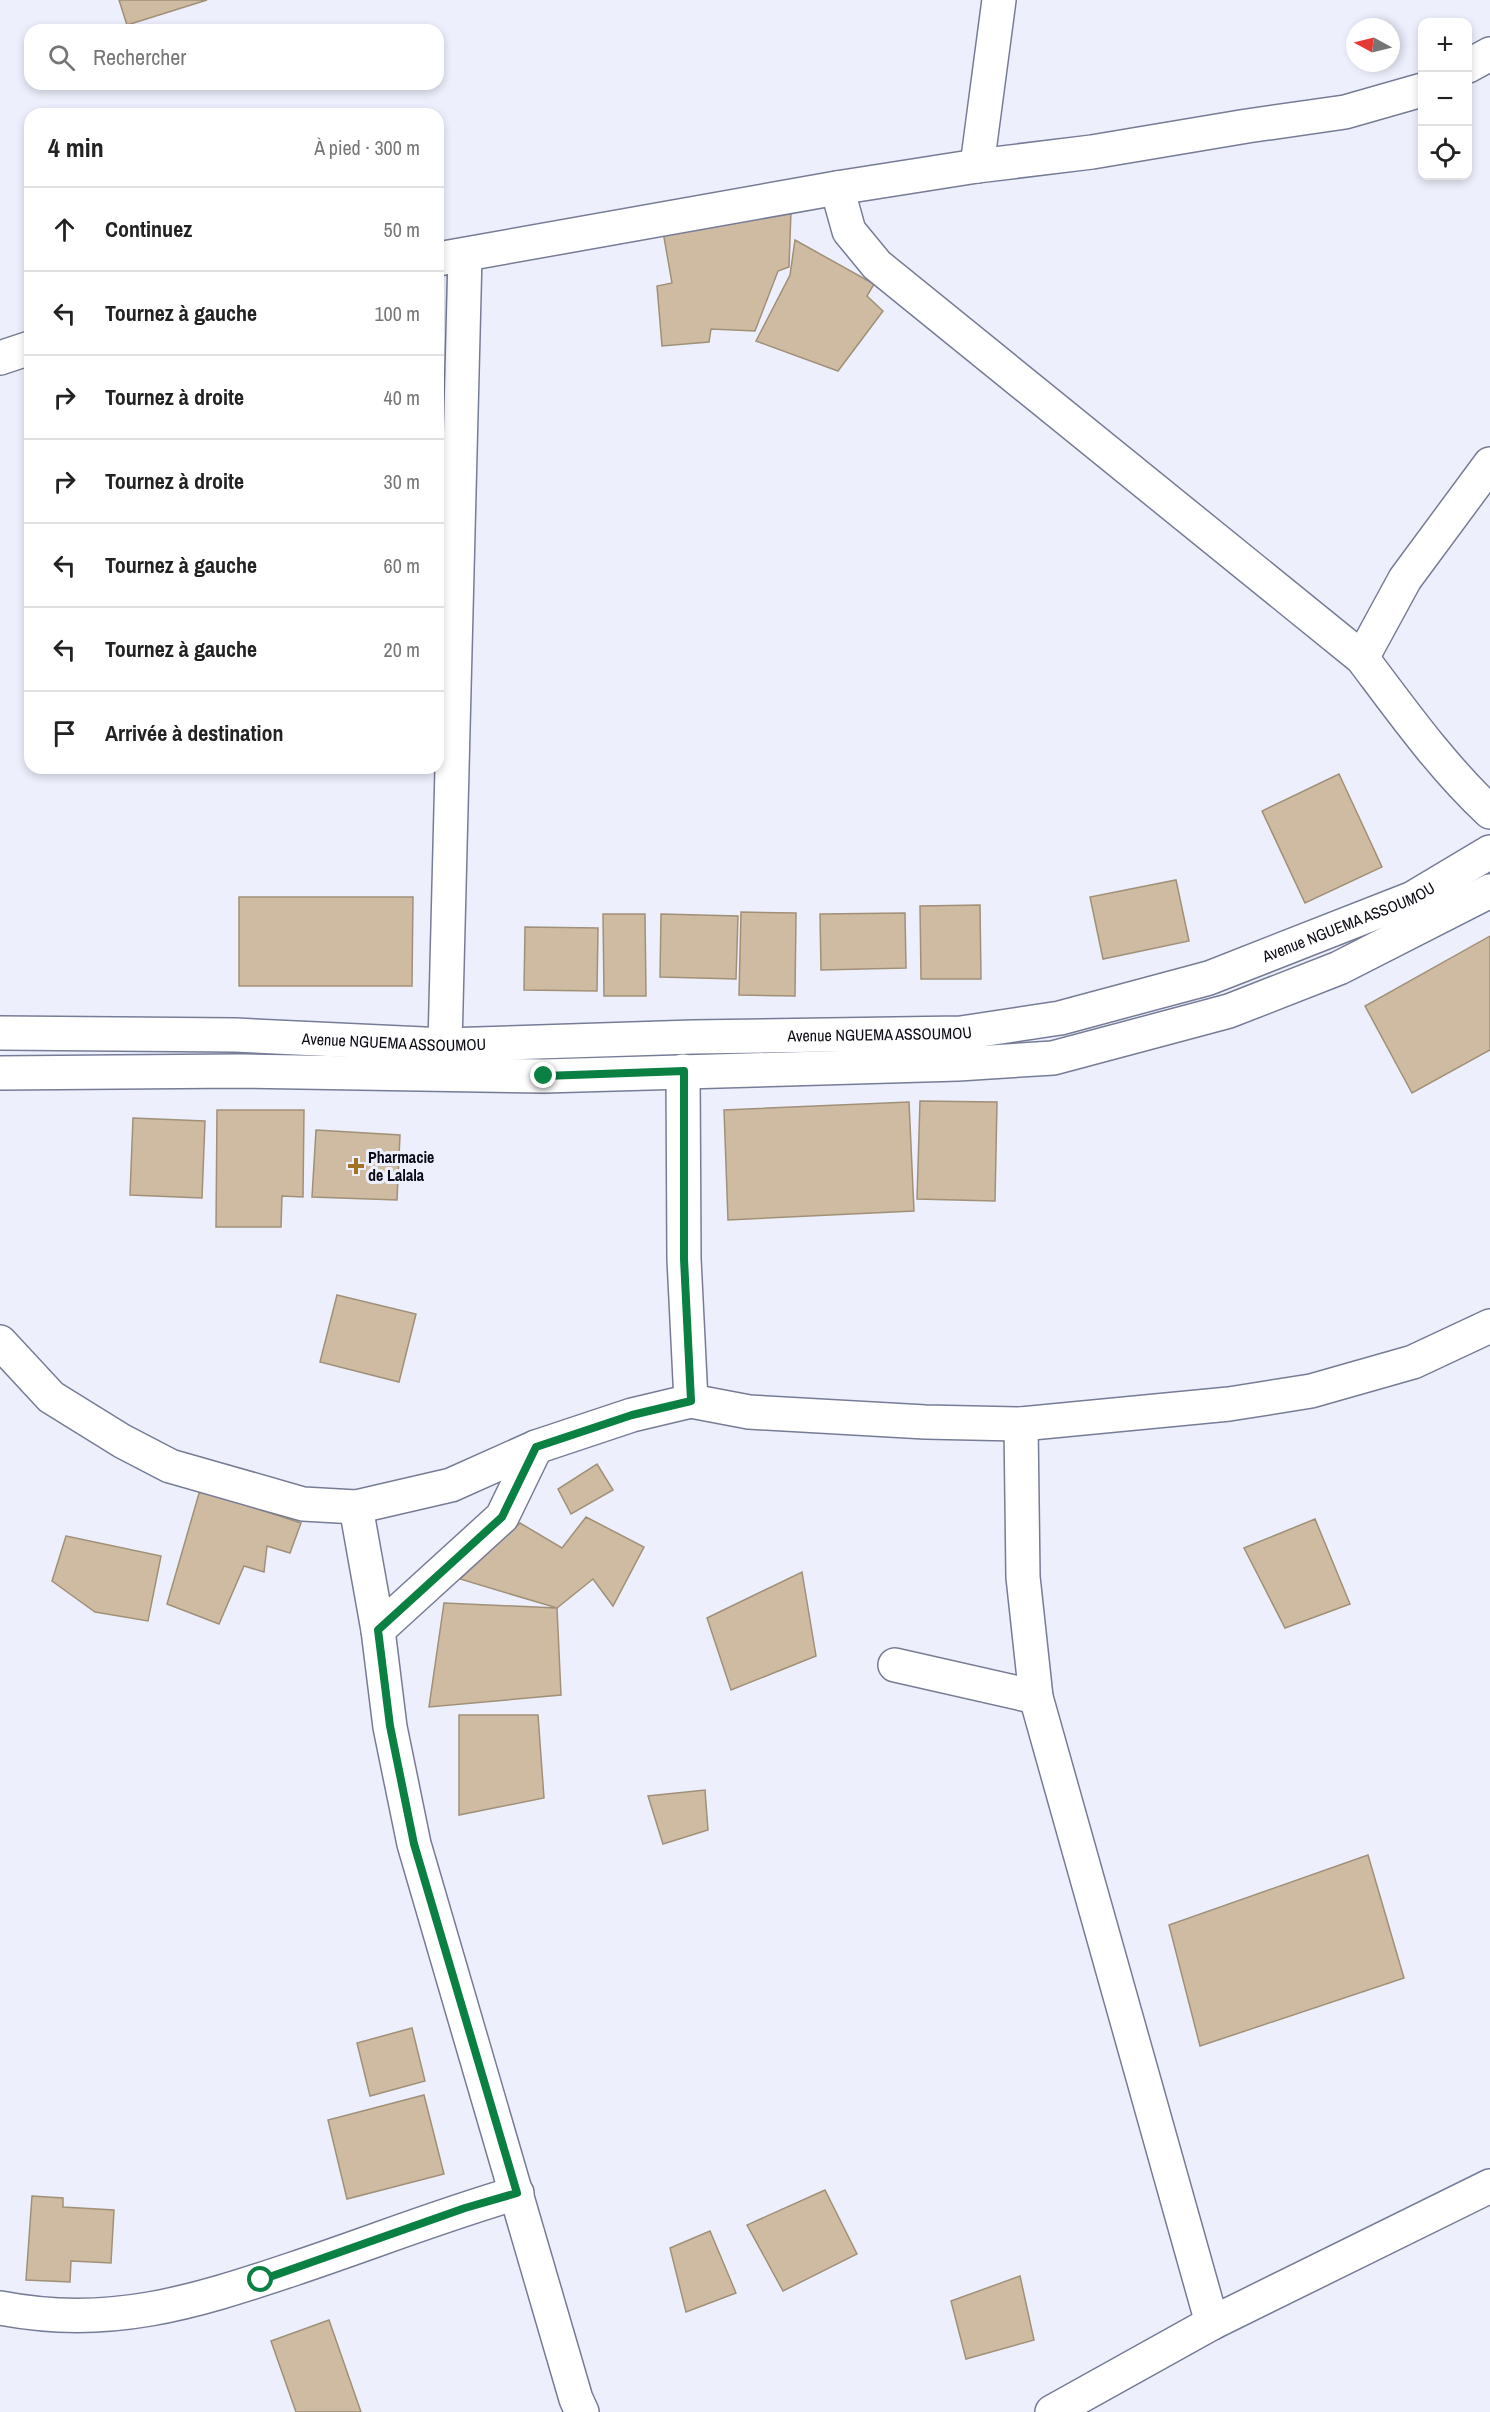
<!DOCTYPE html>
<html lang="fr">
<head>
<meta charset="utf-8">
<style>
  body { margin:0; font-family:"Archivo Narrow",sans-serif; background:#f2f2f2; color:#222 }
  .controls { position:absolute; right:18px; top:18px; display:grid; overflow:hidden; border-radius:12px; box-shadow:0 3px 9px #0003 }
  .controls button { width:54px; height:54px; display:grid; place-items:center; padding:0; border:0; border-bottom:2px solid #e0e0e0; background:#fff; color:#222; font:30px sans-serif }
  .compass { position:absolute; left:1346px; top:18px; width:54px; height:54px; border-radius:50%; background:#fff; box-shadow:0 3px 9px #0003; rotate:277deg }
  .stop { position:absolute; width:18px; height:18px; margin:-14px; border:4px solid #0b8043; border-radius:50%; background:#fff }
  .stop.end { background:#0b8043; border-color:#fff; box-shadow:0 2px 6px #0008 }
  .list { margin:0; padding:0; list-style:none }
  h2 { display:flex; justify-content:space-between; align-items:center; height:78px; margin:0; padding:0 24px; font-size:26px }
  h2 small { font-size:20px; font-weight:400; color:#767676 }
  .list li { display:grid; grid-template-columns:39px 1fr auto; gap:18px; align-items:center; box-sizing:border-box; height:84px; padding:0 24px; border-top:2px solid #e0e0e0 }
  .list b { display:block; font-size:22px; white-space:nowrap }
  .list em { font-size:20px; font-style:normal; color:#767676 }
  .icon { flex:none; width:33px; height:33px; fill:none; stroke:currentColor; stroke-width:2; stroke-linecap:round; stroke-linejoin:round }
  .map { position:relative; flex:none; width:1490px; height:2412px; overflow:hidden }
  .search { position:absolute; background:#fff; box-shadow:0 3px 9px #0003; left:24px; top:24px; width:420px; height:66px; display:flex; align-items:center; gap:15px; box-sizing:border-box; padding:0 21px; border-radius:18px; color:#767676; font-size:22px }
  .panel { position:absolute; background:#fff; box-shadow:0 3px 9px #0003; left:24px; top:108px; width:420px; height:666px; border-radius:18px }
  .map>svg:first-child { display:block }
  .building { fill:#cebba2; stroke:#a19078; stroke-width:1.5 }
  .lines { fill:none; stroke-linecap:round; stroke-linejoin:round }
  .minor-casing { stroke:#767c96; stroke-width:36 }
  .major-casing { stroke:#767c96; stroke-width:36 }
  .minor { stroke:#fff; stroke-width:33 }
  .major { stroke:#fff; stroke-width:33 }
  .route { stroke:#0b8043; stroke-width:8 }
  .poi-dot { fill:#a27326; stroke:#edf0fc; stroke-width:2 }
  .labels { text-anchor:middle; stroke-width:6; stroke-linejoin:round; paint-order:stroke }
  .street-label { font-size:16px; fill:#0a0b15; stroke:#edf0fc }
  .poi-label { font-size:16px; font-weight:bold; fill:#0a0b15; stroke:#edf0fc; text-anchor:start }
</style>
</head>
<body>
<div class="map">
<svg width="1490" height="2412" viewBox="0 0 1490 2412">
  <rect width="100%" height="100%" fill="#edf0fc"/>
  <!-- building -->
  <g class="building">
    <polygon points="119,0 207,0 127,25"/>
    <polygon points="791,211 789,267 778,271 755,331 711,329 709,342 662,346 657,286 672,283 662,226"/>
    <polygon points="795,240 874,284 867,296 883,311 838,371 756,341 790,275"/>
    <polygon points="1339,774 1382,867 1305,903 1262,811"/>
    <polygon points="1176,880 1189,941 1103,959 1090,897"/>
    <polygon points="239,897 413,897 412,986 239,986"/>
    <polygon points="980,905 981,979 921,979 920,906"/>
    <polygon points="741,912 796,913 795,996 739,995"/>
    <polygon points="905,913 906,968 821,970 820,914"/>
    <polygon points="603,914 645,914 646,996 604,996"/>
    <polygon points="661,914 738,916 736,979 660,977"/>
    <polygon points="525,927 598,928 597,991 524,990"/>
    <polygon points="1490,936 1490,1050 1412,1093 1365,1006"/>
    <polygon points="920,1101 997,1102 995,1201 917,1199"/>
    <polygon points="909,1102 914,1211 728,1220 724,1110"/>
    <polygon points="217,1110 304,1110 303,1197 282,1196 281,1227 216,1227"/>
    <polygon points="133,1118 205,1121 202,1198 130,1195"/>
    <polygon points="316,1130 400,1135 397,1200 312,1197"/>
    <polygon points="337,1295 416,1314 399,1382 320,1362"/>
    <polygon points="597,1464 613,1490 571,1514 558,1489"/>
    <polygon points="200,1490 301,1523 290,1553 267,1546 264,1572 244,1566 219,1624 167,1604"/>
    <polygon points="586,1517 644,1547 613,1606 593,1579 557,1608 460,1579 520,1523 562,1548"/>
    <polygon points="1315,1519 1350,1604 1285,1628 1244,1548"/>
    <polygon points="66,1536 161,1556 148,1621 95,1612 52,1581"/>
    <polygon points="802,1572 816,1656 731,1690 707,1618"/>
    <polygon points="444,1603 557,1608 561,1695 429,1707"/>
    <polygon points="459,1715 538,1715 544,1798 459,1815"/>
    <polygon points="705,1790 708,1830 663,1844 648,1796"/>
    <polygon points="1368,1855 1404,1978 1200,2046 1169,1925"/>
    <polygon points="412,2028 425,2081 370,2096 357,2043"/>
    <polygon points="424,2095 444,2174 347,2199 328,2120"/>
    <polygon points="825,2190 857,2254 783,2291 747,2225"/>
    <polygon points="32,2196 63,2198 63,2207 114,2210 111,2263 71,2261 70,2282 26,2280"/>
    <polygon points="710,2231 736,2293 686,2312 670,2248"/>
    <polygon points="1020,2276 1034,2340 966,2359 951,2301"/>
    <polygon points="329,2320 361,2412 296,2412 271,2341"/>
  </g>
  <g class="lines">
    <defs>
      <g id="minor">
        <polyline points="1468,66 1490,54"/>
        <polyline points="977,166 999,0"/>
        <path d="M 837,188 L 849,231 L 877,265 L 1362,658 C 1402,711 1441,766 1490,812"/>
        <polyline points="438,259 837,188 977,166 1092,152 1247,126 1345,112 1422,90"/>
        <polyline points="0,358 30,348"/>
        <polyline points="1362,658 1405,579 1490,464"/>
        <polyline points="445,1045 465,255"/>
        <polyline points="683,1071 684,1259 691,1401 749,1412 925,1422 1021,1424 1229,1404 1311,1391 1413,1362 1490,1326"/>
        <polyline points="0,1342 51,1397 122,1441 170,1466 303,1504 356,1507"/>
        <polyline points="1021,1424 1023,1577 1036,1697 1212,2323"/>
        <polyline points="378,1630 502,1517 536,1447"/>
        <polyline points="895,1665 1036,1697"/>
        <path d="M 0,2308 C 108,2329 192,2303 293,2269 C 368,2244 441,2215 517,2193"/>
        <polyline points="582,2412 576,2399 414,1844 390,1727 378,1630 356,1507 451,1485 536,1447 632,1415 691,1401"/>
        <polyline points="1052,2412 1212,2323 1490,2186"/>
      </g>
      <g id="major">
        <path id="s1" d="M 0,1033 L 235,1035 L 445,1045 L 693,1037 L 961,1033 L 1060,1018 L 1209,978 L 1413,898 L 1490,852"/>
        <polyline points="0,1073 239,1071 544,1076 958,1064 1053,1058 1229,1011 1339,968 1490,891"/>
      </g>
    </defs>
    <!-- minor casing -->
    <use href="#minor" class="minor-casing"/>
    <!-- major casing -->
    <use href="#major" class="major-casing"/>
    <!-- minor -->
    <use href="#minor" class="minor"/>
    <!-- major -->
    <use href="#major" class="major"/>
  </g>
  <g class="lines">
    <!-- route -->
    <polyline class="route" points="261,2280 465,2208 517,2193 414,1844 390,1726 378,1630 502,1517 536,1447 632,1415 691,1401 684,1259 684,1071 544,1076"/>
  </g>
  <!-- markers -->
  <path class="poi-dot" d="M353 1157h6v6h6v6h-6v6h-6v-6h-6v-6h6z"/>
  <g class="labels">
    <!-- street labels -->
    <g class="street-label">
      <text dy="6" stroke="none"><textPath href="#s1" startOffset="1366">Avenue NGUEMA ASSOUMOU</textPath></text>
      <text dy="6" stroke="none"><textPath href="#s1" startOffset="880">Avenue NGUEMA ASSOUMOU</textPath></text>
      <text dy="6" stroke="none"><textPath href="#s1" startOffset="394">Avenue NGUEMA ASSOUMOU</textPath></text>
    </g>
    <!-- poi labels -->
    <g class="poi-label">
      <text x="368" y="1163">Pharmacie<tspan x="368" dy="18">de Lalala</tspan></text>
    </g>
  </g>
</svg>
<div class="controls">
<button>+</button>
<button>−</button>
<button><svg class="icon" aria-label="locate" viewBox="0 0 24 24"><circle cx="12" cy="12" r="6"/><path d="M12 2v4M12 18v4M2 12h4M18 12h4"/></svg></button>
</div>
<svg class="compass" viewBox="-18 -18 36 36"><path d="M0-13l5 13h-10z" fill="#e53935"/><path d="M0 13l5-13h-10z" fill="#767676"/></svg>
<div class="stop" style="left:261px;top:2280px"></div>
<div class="stop end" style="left:544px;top:1076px"></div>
<div class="search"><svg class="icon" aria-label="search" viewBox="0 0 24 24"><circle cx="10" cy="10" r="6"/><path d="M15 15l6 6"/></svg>Rechercher</div>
<section class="panel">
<h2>4 min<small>À pied · 300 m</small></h2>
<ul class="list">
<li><svg class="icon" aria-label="ahead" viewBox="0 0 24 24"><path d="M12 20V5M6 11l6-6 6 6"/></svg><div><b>Continuez</b></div><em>50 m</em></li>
<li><svg class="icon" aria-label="left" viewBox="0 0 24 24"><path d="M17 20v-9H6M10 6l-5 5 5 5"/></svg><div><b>Tournez à gauche</b></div><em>100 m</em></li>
<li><svg class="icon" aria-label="right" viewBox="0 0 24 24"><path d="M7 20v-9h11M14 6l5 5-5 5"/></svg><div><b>Tournez à droite</b></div><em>40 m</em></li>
<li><svg class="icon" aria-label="right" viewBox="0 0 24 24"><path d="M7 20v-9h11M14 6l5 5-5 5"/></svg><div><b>Tournez à droite</b></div><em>30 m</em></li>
<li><svg class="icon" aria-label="left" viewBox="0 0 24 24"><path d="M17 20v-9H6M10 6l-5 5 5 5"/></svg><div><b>Tournez à gauche</b></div><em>60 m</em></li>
<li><svg class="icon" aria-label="left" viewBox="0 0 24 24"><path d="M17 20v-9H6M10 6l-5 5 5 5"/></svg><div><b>Tournez à gauche</b></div><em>20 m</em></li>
<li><svg class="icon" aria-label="arrive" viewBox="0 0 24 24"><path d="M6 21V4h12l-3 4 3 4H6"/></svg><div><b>Arrivée à destination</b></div></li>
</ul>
</section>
</div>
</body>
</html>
